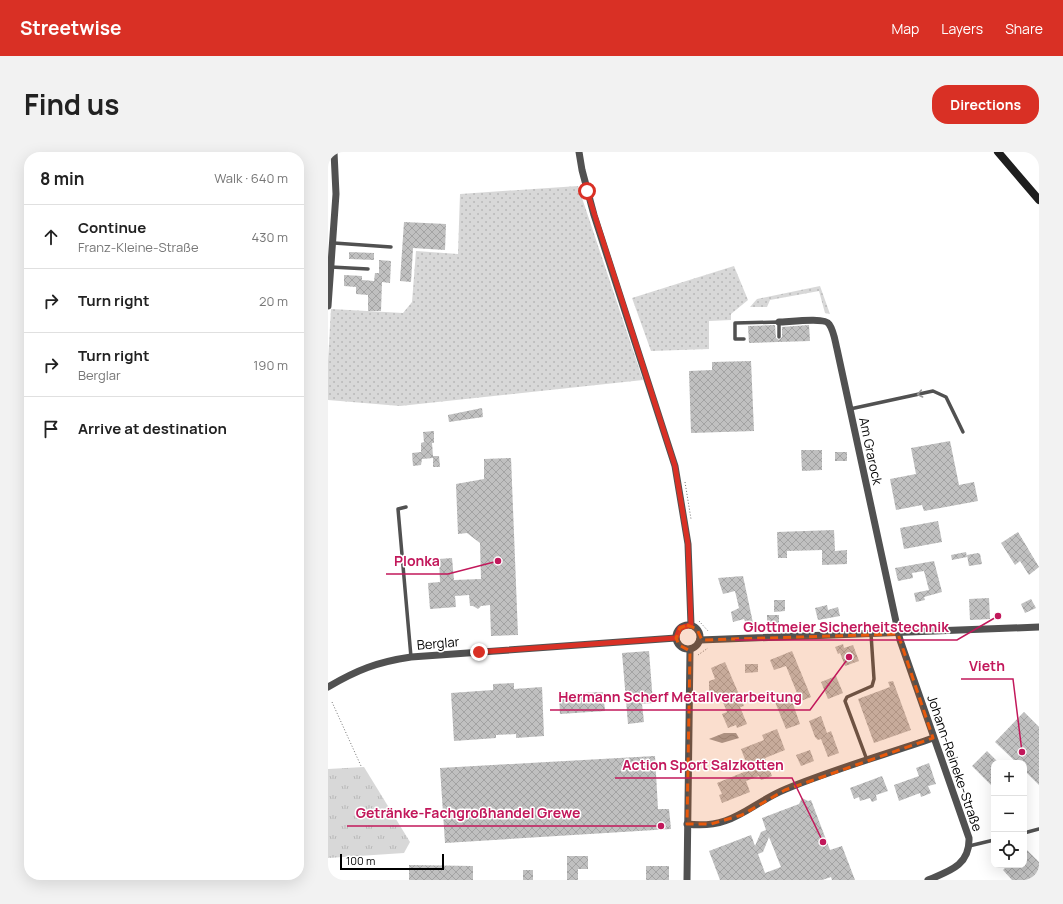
<!DOCTYPE html>
<html lang="en">
<head>
<meta charset="utf-8">
<style>
  body { margin:0; font-family:Manrope,sans-serif; background:#f2f2f2; color:#222 }
  .controls { position:absolute; right:12px; bottom:12px; display:grid; overflow:hidden; border-radius:8px; box-shadow:0 4px 16px #0002 }
  .controls button { width:36px; height:36px; display:grid; place-items:center; padding:0; border:0; border-bottom:1px solid #e0e0e0; background:#fff; color:#222; font:20px sans-serif }
  .scale { position:absolute; left:12px; bottom:10px; width:104px; box-sizing:border-box; padding-left:4px; border:2px solid #000; border-top:0; font-size:11px; line-height:14px; white-space:nowrap; color:#000; -webkit-text-stroke:3px #fff; paint-order:stroke }
  .stop { position:absolute; width:12px; height:12px; margin:-9px; border:3px solid #d93025; border-radius:50%; background:#fff }
  .stop.end { background:#d93025; border-color:#fff; box-shadow:0 1px 4px #0008 }
  .list { margin:0; padding:0; list-style:none }
  h2 { display:flex; justify-content:space-between; align-items:center; height:52px; margin:0; padding:0 16px; font-size:17px }
  h2 small { font-size:13px; font-weight:400; color:#767676 }
  .list li { display:grid; grid-template-columns:26px 1fr auto; gap:12px; align-items:center; box-sizing:border-box; height:64px; padding:0 16px; border-top:1px solid #e0e0e0 }
  .list b { display:block; font-size:15px; white-space:nowrap }
  .list p { margin:0; font-size:13px; white-space:nowrap; color:#767676 }
  .list em { font-size:13px; font-style:normal; color:#767676 }
  .icon { flex:none; width:22px; height:22px; fill:none; stroke:currentColor; stroke-width:2; stroke-linecap:round; stroke-linejoin:round }
  .map { position:relative; flex:none; width:711px; height:728px; overflow:hidden; border-radius:16px }
  header { display:flex; align-items:center; gap:24px; box-sizing:border-box; height:56px; padding:0 20px; background:#d93025; color:#fff }
  header strong { font-size:19px }
  nav { display:flex; gap:22px; margin-inline-start:auto; font-size:14px }
  .intro { display:flex; align-items:center; justify-content:space-between; box-sizing:border-box; height:96px; padding:0 24px }
  h1 { margin:0; font-size:28px }
  .button { padding:10px 18px; border-radius:16px; background:#d93025; color:#fff; font-size:14px; font-weight:700 }
  main { display:flex; gap:24px; padding:0 24px }
  aside { flex:1; background:#fff; border-radius:16px; box-shadow:0 4px 16px #0002 }
  .map>svg:first-child { display:block }
  .grass { fill:url(#grass-dots) }
  .park { fill:url(#park-tufts) }
  .water { fill:url(#water-waves) }
  .building { fill:url(#building-cross-hatch); fill-rule:evenodd }
  .lines { fill:none; stroke-linecap:round; stroke-linejoin:round }
  .path { stroke:#737373; stroke-width:1; stroke-dasharray:1 2; stroke-linecap:butt }
  .service { stroke:#515151; stroke-width:3.5 }
  .minor { stroke:#515151; stroke-width:7 }
  .secondary { stroke:#1e1e1e; stroke-width:8 }
  .oneway { stroke:#979797 }
  .route { stroke:#d93025; stroke-width:5 }
  .marked { fill:#e8590c; fill-opacity:0.2; stroke:#e8590c; stroke-width:3; stroke-dasharray:8 5; stroke-linejoin:round }
  .labels { text-anchor:middle; stroke-width:3; stroke-linejoin:round; paint-order:stroke }
  .street-label { font-size:13px; fill:#000; stroke:#fff }
  .leader { fill:none; stroke:#c2185b; stroke-width:1.5 }
  .callout-dot { fill:#c2185b; stroke:#fff; stroke-width:1.5 }
  .callout-label { font-size:14px; text-anchor:middle; font-weight:bold; fill:#c2185b; stroke:#fff; stroke-width:3; stroke-linejoin:round; paint-order:stroke }
</style>
</head>
<body>
<header>
<strong>Streetwise</strong>
<nav><a>Map</a><a>Layers</a><a>Share</a></nav>
</header>
<div class="intro"><h1>Find us</h1><a class="button">Directions</a></div>
<main>
<aside>
<h2>8 min<small>Walk · 640 m</small></h2>
<ul class="list">
<li><svg class="icon" aria-label="ahead" viewBox="0 0 24 24"><path d="M12 20V5M6 11l6-6 6 6"/></svg><div><b>Continue</b><p>Franz-Kleine-Straße</p></div><em>430 m</em></li>
<li><svg class="icon" aria-label="right" viewBox="0 0 24 24"><path d="M7 20v-9h11M14 6l5 5-5 5"/></svg><div><b>Turn right</b></div><em>20 m</em></li>
<li><svg class="icon" aria-label="right" viewBox="0 0 24 24"><path d="M7 20v-9h11M14 6l5 5-5 5"/></svg><div><b>Turn right</b><p>Berglar</p></div><em>190 m</em></li>
<li><svg class="icon" aria-label="arrive" viewBox="0 0 24 24"><path d="M6 21V4h12l-3 4 3 4H6"/></svg><div><b>Arrive at destination</b></div></li>
</ul>
</aside>
<div class="map">
<svg width="711" height="728" viewBox="0 0 711 728">
  <defs>
    <pattern id="grass-dots" width="8" height="8" patternUnits="userSpaceOnUse"><rect width="8" height="8" fill="#d8d8d8"/><path d="M2 2h.1M6 6h.1" fill="none" stroke="#b8b8b8" stroke-width="1.8" stroke-linecap="round"/></pattern>
    <pattern id="park-tufts" width="24" height="20" patternUnits="userSpaceOnUse"><rect width="24" height="20" fill="#d8d8d8"/><path d="M3 7l-1-3M5 7V3M7 7l1-3M15 17l-1-3M17 17v-4M19 17l1-3" fill="none" stroke="#b8b8b8"/></pattern>
    <pattern id="water-waves" width="16" height="10" patternUnits="userSpaceOnUse"><rect width="16" height="10" fill="#9f9f9f"/><path d="M0 5q4-4 8 0t8 0" fill="none" stroke="#878787"/></pattern>
    <pattern id="building-cross-hatch" width="8" height="8" patternUnits="userSpaceOnUse"><rect width="8" height="8" fill="#c0c0c0"/><path d="M0 0l8 8M0 8l8-8" fill="none" stroke="#a3a3a3"/></pattern>
  </defs>
  <rect width="100%" height="100%" fill="#fff"/>
  <!-- grass -->
  <g class="grass">
    <polygon points="250,34 315,228 72,254 0,248 0,209 3,157 75,161 84,150 88,99 130,102 132,42"/>
    <polygon points="406,114 420,148 403,162 403,168 381,169 381,197 323,199 304,146"/>
    <polygon points="492,134 502,162 497,161 491,139 442,148 439,155 422,155 429,147"/>
  </g>
  <!-- park -->
  <polygon class="park" points="36,615 82,690 76,701 0,706 0,617"/>
  <!-- water -->
  <polygon class="water" points="396,581 408,581 411,586 394,591 381,587"/>
  <!-- building -->
  <g class="building">
    <polygon points="76,70 118,72 117,98 85,96 83,130 72,129"/>
    <polygon points="21,100 46,101 46,108 21,107"/>
    <polygon points="51,108 63,109 62,131 54,130 53,159 40,159 40,143 28,142 28,135 16,134 16,123 34,124 34,128 46,129 47,121 51,121"/>
    <polygon points="447,173 448,186 451,188 454,185 454,175 481,173 482,189 421,191 420,174"/>
    <polygon points="423,209 426,279 363,281 361,219 384,218 384,210"/>
    <polygon points="154,256 155,265 121,270 120,263"/>
    <polygon points="106,279 106,291 104,291 105,304 111,304 112,315 105,315 105,306 94,307 93,313 85,314 84,301 93,300 93,291 96,290 95,280"/>
    <polygon points="622,289 631,333 646,330 650,349 596,359 594,353 568,358 562,327 588,322 583,296"/>
    <polygon points="473,298 494,298 494,318 474,319"/>
    <rect x="507" y="300" width="12" height="9"/>
    <polygon points="183,306 190,483 163,484 162,453 153,454 150,457 145,454 142,454 141,443 127,444 128,455 102,457 100,431 112,430 111,407 124,406 126,428 153,427 152,391 139,381 130,382 128,332 156,327 156,307"/>
    <polygon points="610,369 614,390 576,397 572,376"/>
    <polygon points="506,378 507,399 519,398 519,412 494,413 494,398 459,399 459,406 450,406 449,380"/>
    <polygon points="690,380 711,415 701,423 692,409 687,413 673,391"/>
    <polygon points="638,400 639,405 624,408 623,403"/>
    <polygon points="650,401 652,402 654,412 641,414 639,403"/>
    <polygon points="606,409 614,440 596,445 597,448 588,450 586,441 601,438 596,419 584,421 585,426 570,429 567,416"/>
    <polygon points="415,424 425,471 418,472 416,467 405,470 403,460 411,456 407,439 395,442 390,426"/>
    <polygon points="661,446 662,467 642,468 641,447"/>
    <polygon points="703,447 708,456 697,461 693,452"/>
    <polygon points="446,448 457,448 457,459 446,460"/>
    <polygon points="499,453 500,458 510,455 512,464 490,468 487,456"/>
    <rect x="439" y="463" width="12" height="8"/>
    <polygon points="515,492 516,496 525,493 531,509 517,514 512,501 510,502 507,495"/>
    <polygon points="321,499 325,551 314,552 316,570 300,572 294,501"/>
    <polygon points="464,499 483,545 465,552 472,572 458,577 447,550 469,541 458,514 446,518 442,508"/>
    <polygon points="397,510 416,554 412,555 419,572 409,576 408,573 400,576 394,562 399,560 391,541 386,543 381,538 381,529 387,527 383,516"/>
    <polygon points="417,512 430,512 430,520 417,521"/>
    <polygon points="508,524 515,541 500,547 493,530"/>
    <polygon points="565,529 583,578 546,591 530,547 562,535 560,530"/>
    <polygon points="186,531 186,537 214,535 216,584 188,586 188,582 168,583 168,586 126,589 123,541 165,538 165,532"/>
    <polygon points="275,540 277,559 232,562 231,542"/>
    <polygon points="696,560 711,575 711,633 696,618 696,611 689,611 667,590"/>
    <polygon points="493,564 499,581 503,579 511,601 500,605 493,587 490,588 487,585 481,569"/>
    <polygon points="449,577 457,598 437,606 444,624 433,628 431,624 418,629 422,640 394,651 391,643 394,642 389,631 421,618 413,597 436,588 434,583"/>
    <polygon points="482,598 486,609 473,614 468,603"/>
    <polygon points="659,599 671,611 666,611 666,630 663,633 644,614"/>
    <polygon points="327,604 330,657 341,657 343,677 117,691 112,616"/>
    <polygon points="601,611 608,632 600,634 603,641 593,645 592,641 571,649 566,633 591,624 588,616"/>
    <polygon points="554,624 560,639 548,643 549,648 544,650 542,646 532,649 531,645 526,647 522,636"/>
    <path d="M 474,646 L 480,649 L 483,648 L 502,698 L 514,694 L 527,728 L 504,728 L 503,725 L 494,728 L 392,728 L 381,699 L 423,683 L 427,694 L 433,680 L 438,678 L 434,666 L 471,652 ZM 441,685 L 453,715 L 437,721 L 430,702 L 435,700 Z"/>
    <polygon points="696,695 711,710 711,728 684,728 675,718 680,713 696,713"/>
    <polygon points="239,704 260,704 260,717 250,717 250,728 239,728"/>
    <polygon points="81,713 145,714 145,728 81,728"/>
    <rect x="318" y="714" width="23" height="14"/>
    <rect x="195" y="718" width="10" height="10"/>
  </g>
  <g class="lines">
    <!-- path -->
    <g class="path">
      <polyline points="357,330 363,367"/>
      <polyline points="371,469 381,480"/>
      <polyline points="370,503 380,496"/>
      <polyline points="4,550 33,614"/>
    </g>
    <!-- service -->
    <g class="service">
      <polyline points="6,91 63,95"/>
      <polyline points="3,115 40,117"/>
      <polyline points="416,187 407,187 407,171 451,170 451,185"/>
      <polyline points="522,257 605,239 618,245 635,280"/>
      <polyline points="78,355 70,357 83,505"/>
      <polyline points="539,608 517,549 519,545 544,534 546,527 543,482"/>
      <polyline points="696,681 711,677"/>
      <polyline points="641,694 666,688"/>
    </g>
    <!-- minor -->
    <g class="minor">
      <polyline points="251,0 254,18 266,63 347,314 360,392 363,473"/>
      <polyline points="0,154 8,42 6,0"/>
      <path d="M 451,170 C 460,170 497,165 501,172 C 506,179 507,189 509,197 L 572,488 L 641,686 C 642,713 622,719 600,728"/>
      <circle cx="360" cy="485" r="12"/>
      <polyline points="372,488 711,475"/>
      <path d="M 0,535 C 29,518 49,510 83,505 L 348,486"/>
      <path d="M 359,672 C 405,678 421,652 458,637 C 506,617 556,603 605,586"/>
      <polyline points="359,728 362,498"/>
    </g>
    <!-- secondary -->
    <polyline class="secondary" points="670,0 711,48"/>
  </g>
  <!-- one-way arrows -->
  <defs><path id="oneway-chevron" d="M-2-3.5L2.5 0L-2 3.5" fill="none" stroke-width="1.6" stroke-linecap="round" stroke-linejoin="round"/></defs>
  <use class="oneway" href="#oneway-chevron" transform="translate(592 242) rotate(168)"/>
  <g class="lines">
    <!-- route -->
    <polyline class="route" points="151,500 348,486 352,476 363,473 360,392 347,314 259,39"/>
  </g>
  <!-- marked area -->
  <path class="marked" d="M 359,473 L 369,477 L 374,488 L 570,482 L 605,586 L 457,638 L 414,663 L 383,672 L 359,672 L 362,499 L 351,493 L 348,486 L 352,476 Z"/>
  <g class="labels">
    <!-- street labels -->
    <g class="street-label">
      <text transform="translate(543 299) rotate(78)" y="5">Am Grarock</text>
      <text transform="translate(110 491) rotate(-5)" y="5">Berglar</text>
      <text transform="translate(627 611) rotate(71)" y="5">Johann-Reineke-Straße</text>
    </g>
  </g>
  <!-- callouts -->
  <path class="leader" d="M170 409L120 422H58M670 464L629 488H407M694 600L685 527H633M521 505L482 558H222M495 690L464 626H287M333 674L260 674H19"/>
  <g class="callout-dot">
    <circle cx="170" cy="409" r="4"/>
    <circle cx="670" cy="464" r="4"/>
    <circle cx="694" cy="600" r="4"/>
    <circle cx="521" cy="505" r="4"/>
    <circle cx="495" cy="690" r="4"/>
    <circle cx="333" cy="674" r="4"/>
  </g>
  <g class="callout-label">
    <text x="89" y="414">Plonka</text>
    <text x="518" y="480">Glottmeier Sicherheitstechnik</text>
    <text x="659" y="519">Vieth</text>
    <text x="352" y="550">Hermann Scherf Metallverarbeitung</text>
    <text x="375" y="618">Action Sport Salzkotten</text>
    <text x="140" y="666">Getränke-Fachgroßhandel Grewe</text>
  </g>
</svg>
<div class="controls">
<button>+</button>
<button>−</button>
<button><svg class="icon" aria-label="locate" viewBox="0 0 24 24"><circle cx="12" cy="12" r="6"/><path d="M12 2v4M12 18v4M2 12h4M18 12h4"/></svg></button>
</div>
<div class="scale">100 m</div>
<div class="stop" style="left:259px;top:39px"></div>
<div class="stop end" style="left:151px;top:500px"></div>
</div>
</main>
</body>
</html>
